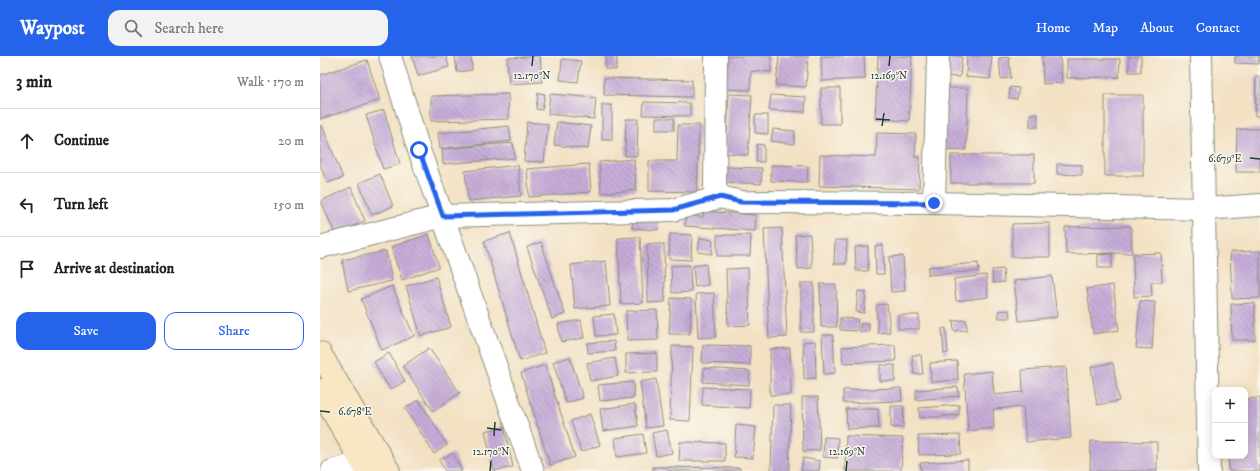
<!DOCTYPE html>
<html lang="en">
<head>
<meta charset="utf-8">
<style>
  body { margin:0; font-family:"IM FELL DW Pica",serif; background:#f2f2f2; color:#222 }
  .controls { position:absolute; right:12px; bottom:12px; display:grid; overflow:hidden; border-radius:8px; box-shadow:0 2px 10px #0003 }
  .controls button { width:36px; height:36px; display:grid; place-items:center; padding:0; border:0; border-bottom:1px solid #e0e0e0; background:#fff; color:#222; font:20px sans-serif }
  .stop { position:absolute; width:12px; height:12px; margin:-9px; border:3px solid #2563eb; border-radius:50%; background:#fff }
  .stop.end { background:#2563eb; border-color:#fff; box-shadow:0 1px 4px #0008 }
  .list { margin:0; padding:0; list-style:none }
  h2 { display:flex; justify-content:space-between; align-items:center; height:52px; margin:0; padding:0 16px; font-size:17px }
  h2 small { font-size:13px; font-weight:400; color:#767676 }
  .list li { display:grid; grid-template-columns:26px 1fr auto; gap:12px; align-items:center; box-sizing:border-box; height:64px; padding:0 16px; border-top:1px solid #e0e0e0 }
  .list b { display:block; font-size:15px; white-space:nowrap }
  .list em { font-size:13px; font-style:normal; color:#767676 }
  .actions { display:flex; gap:8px; padding:12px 16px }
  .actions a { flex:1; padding:9px 0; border:1px solid #2563eb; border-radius:12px; text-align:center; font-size:14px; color:#2563eb }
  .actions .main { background:#2563eb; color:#fff }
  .icon { flex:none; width:22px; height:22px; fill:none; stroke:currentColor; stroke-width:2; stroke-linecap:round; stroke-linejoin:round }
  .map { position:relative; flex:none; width:940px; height:415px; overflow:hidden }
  header { display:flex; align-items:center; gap:24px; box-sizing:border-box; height:56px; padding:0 20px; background:#2563eb; color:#fff }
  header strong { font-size:19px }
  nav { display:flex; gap:22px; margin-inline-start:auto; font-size:14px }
  .search { width:280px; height:36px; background:#f2f2f2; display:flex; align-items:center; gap:10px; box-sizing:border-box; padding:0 14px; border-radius:12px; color:#767676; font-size:15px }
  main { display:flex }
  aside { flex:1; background:#fff }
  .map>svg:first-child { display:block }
  .building { fill:url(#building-back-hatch) }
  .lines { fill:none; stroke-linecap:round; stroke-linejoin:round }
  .street-casing { stroke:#898f7c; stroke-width:24 }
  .secondary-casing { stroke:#898f7c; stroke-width:24 }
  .street { stroke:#fff; stroke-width:22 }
  .secondary { stroke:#f9e7c3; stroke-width:22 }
  .route { stroke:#2563eb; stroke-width:5 }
  .ticks { fill:none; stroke:#1f3d34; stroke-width:1.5 }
  .ticks-label { font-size:10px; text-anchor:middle; fill:#1f3d34; stroke:#fbf7ec; stroke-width:3; stroke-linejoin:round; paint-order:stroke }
</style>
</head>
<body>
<header>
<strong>Waypost</strong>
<div class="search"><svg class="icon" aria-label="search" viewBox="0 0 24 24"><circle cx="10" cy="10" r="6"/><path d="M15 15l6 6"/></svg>Search here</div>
<nav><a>Home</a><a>Map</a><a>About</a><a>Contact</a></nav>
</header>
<main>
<aside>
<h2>3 min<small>Walk · 170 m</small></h2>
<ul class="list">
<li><svg class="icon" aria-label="ahead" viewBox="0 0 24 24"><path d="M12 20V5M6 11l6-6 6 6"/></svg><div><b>Continue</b></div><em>20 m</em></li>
<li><svg class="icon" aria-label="left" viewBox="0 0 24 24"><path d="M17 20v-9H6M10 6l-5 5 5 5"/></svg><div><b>Turn left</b></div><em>150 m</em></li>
<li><svg class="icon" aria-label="arrive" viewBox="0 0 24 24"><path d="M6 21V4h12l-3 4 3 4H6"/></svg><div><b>Arrive at destination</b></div></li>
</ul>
<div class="actions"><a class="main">Save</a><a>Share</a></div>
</aside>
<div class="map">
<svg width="940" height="415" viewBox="0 0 940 415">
  <defs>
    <pattern id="building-back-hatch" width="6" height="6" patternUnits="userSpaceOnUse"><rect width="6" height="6" fill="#c7add9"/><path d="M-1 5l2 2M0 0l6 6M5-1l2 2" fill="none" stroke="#a18eb1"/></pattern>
  </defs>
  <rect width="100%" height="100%" fill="#fbf7ec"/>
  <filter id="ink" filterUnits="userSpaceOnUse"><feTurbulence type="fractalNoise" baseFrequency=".025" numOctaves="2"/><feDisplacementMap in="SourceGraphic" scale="8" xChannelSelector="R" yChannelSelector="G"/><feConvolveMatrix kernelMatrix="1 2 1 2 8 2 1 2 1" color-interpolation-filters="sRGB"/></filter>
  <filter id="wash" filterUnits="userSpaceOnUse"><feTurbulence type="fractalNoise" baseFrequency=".012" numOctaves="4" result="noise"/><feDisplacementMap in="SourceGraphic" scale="16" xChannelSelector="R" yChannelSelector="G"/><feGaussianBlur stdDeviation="0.9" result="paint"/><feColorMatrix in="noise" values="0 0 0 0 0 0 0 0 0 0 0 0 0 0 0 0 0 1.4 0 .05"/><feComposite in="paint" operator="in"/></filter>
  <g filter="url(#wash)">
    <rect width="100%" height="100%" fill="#f3e1c4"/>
    <g id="blocks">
      <!-- building -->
      <g class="building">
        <polygon points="92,0 126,0 129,11 98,20"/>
        <polygon points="135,0 151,0 152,14 137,16"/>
        <polygon points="220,0 222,26 189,28 187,2"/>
        <polygon points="286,0 297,0 296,14 285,13"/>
        <polygon points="406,0 451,0 451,16 431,15 430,34 405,33"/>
        <polygon points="459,0 488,0 486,31 456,29"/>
        <polygon points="501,0 544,0 545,23 502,25"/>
        <polygon points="558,0 592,0 589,65 555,63"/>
        <polygon points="625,0 642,0 640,21 623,20"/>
        <polygon points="647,0 672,0 670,23 646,21"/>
        <polygon points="722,0 740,0 742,27 723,28"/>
        <rect x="809" y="0" width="12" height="16"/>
        <polygon points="915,0 939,0 938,8 915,7"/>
        <polygon points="689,1 691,22 681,23 679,2"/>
        <polygon points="242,3 261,5 258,26 240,24"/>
        <polygon points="747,3 800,3 799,21 747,22"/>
        <polygon points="47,4 60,44 0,63 0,19"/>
        <polygon points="936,20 940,20 940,60 935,60"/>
        <polygon points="284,22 372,24 372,41 284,39"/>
        <polygon points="690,31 699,32 697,43 689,42"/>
        <rect x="501" y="32" width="19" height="36"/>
        <polygon points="622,32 648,32 646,94 620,93"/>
        <polygon points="218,37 225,38 222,54 216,53"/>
        <polygon points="188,38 189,63 111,65 111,40"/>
        <polygon points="230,38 276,42 274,63 228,58"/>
        <polygon points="409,38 432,39 428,99 406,97"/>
        <polygon points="451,39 486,41 485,56 449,54"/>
        <rect x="785" y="39" width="38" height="81"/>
        <polygon points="324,46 370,47 370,60 323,59"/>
        <rect x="282" y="49" width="10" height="35"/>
        <polygon points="64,54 80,108 63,113 46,59"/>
        <rect x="710" y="58" width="8" height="13"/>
        <polygon points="435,59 448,59 448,78 435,77"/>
        <rect x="336" y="62" width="18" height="12"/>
        <polygon points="306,63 318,63 317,100 305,100"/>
        <polygon points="207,66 228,68 224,106 204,105"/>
        <polygon points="237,66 271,70 268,93 234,89"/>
        <polygon points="2,69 23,122 7,127 0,108 0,70"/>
        <polygon points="358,69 379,69 377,136 329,135 329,105 357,105"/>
        <polygon points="189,70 191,85 120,93 118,77"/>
        <polygon points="453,73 475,75 474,88 451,85"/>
        <polygon points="917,73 940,73 940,116 916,116"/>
        <polygon points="557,77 596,78 595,101 600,101 599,133 499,130 500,99 556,101"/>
        <polygon points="193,87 195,102 123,108 122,93"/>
        <polygon points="437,88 444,89 444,106 436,106"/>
        <rect x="631" y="99" width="83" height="28"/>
        <polygon points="314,103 316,134 281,137 279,106"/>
        <polygon points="269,108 271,136 209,141 207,113"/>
        <polygon points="737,108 762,109 762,119 737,118"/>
        <polygon points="198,109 201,140 148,145 145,115"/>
        <polygon points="451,109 488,110 487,126 451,125"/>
        <polygon points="405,111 442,112 441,128 404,126"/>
        <polygon points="60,118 73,150 52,159 39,127"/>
        <polygon points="31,131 45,165 15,178 1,145"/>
        <polygon points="383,155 436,159 435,175 365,170 366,160 383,161"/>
        <polygon points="313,161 339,163 338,174 312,172"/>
        <polygon points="730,167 730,201 692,201 692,168"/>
        <polygon points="811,170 812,197 746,198 745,171"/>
        <polygon points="462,172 467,281 449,282 444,173"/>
        <polygon points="190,177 225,297 200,305 164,185"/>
        <polygon points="109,178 119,211 82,224 71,191"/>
        <polygon points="350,178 372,179 371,204 349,203"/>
        <polygon points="490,178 492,212 478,213 475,179"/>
        <polygon points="397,179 431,179 430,200 397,200"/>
        <polygon points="320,181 323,247 301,248 298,182"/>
        <polygon points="380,182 393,184 392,198 378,196"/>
        <polygon points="515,184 527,184 526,208 514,208"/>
        <polygon points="221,186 245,258 232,263 207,191"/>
        <polygon points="327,188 344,188 345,246 328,247"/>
        <polygon points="563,189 564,218 556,218 555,190"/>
        <polygon points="548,190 548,215 536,215 535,191"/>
        <polygon points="66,195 72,225 28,235 22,204"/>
        <polygon points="940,195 940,242 912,243 910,196"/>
        <polygon points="841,197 842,226 831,226 832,240 814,241 813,198"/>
        <polygon points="792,198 792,212 778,212 778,199"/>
        <polygon points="583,200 585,235 571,236 569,201"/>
        <polygon points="286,205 290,250 255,253 251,209"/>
        <polygon points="658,207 659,215 608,219 608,211"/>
        <polygon points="386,208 388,229 375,231 373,210"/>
        <polygon points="370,209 371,236 352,237 351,210"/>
        <polygon points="428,212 430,269 408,270 406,213"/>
        <polygon points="683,213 684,226 673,227 672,214"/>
        <polygon points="666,219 668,241 636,245 634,223"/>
        <polygon points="732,220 737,261 699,265 694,225"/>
        <polygon points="116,221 131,271 101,280 86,230"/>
        <rect x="481" y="227" width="13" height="49"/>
        <polygon points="500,228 516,228 517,271 501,271"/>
        <polygon points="793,229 799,274 773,278 767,233"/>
        <polygon points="72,230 94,280 62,294 41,243"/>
        <polygon points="538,235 546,236 544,257 536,256"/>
        <polygon points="394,237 396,281 378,282 376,238"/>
        <polygon points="351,242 371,243 370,278 349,278"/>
        <polygon points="820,245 835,246 832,293 816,292"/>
        <polygon points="935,247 935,284 912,284 911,248"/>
        <polygon points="567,248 570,276 558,277 556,249"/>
        <polygon points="337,254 338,284 307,285 306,255"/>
        <polygon points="689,254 690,262 679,262 678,255"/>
        <polygon points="294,258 296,279 276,280 274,260"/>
        <rect x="578" y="259" width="21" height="14"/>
        <polygon points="520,262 538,263 537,275 520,274"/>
        <polygon points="261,264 264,282 241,286 238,268"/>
        <polygon points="646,264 647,274 634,275 633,265"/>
        <polygon points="549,267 549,276 540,276 540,268"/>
        <polygon points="626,272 628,297 624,298 622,273"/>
        <polygon points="502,279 513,279 515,317 504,318"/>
        <polygon points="294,285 295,295 268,297 267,287"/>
        <polygon points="495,285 496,322 484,323 483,286"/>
        <polygon points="383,289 430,290 430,309 382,307"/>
        <polygon points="575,289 576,305 523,307 522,291"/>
        <polygon points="352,290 373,291 370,365 350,364"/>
        <polygon points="109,292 140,337 113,355 83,310"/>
        <polygon points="470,292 471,339 450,339 450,293"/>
        <polygon points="69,297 85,325 70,334 54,306"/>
        <polygon points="337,297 337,316 306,317 306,298"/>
        <polygon points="592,299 601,299 603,318 594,318"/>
        <polygon points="250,301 263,342 246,347 233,306"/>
        <polygon points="295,302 298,320 270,325 267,307"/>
        <polygon points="637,305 638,324 611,326 610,307"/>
        <polygon points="793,307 799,345 777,349 771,311"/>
        <polygon points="225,309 255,401 230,409 201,317"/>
        <rect x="560" y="309" width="15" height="16"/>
        <polygon points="746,311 751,382 706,386 703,351 673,353 674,372 648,375 644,318 672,315 674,339 703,336 702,314"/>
        <polygon points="384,312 430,315 429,329 383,326"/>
        <polygon points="336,323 343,370 326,372 320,326"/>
        <polygon points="313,326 314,342 280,345 278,329"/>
        <polygon points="383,331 430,333 429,352 382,349"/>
        <polygon points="638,331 639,340 596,344 596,334"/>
        <polygon points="581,332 582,345 523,347 523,334"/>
        <polygon points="482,341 498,341 500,394 483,395"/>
        <polygon points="940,342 940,415 909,415 908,400 925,400 925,343"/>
        <polygon points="99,344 127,389 114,398 85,352"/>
        <polygon points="315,348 318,370 283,375 280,353"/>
        <polygon points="453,349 471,349 469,415 451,415"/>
        <polygon points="639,349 639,359 600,362 599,352"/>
        <polygon points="571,350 584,350 583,372 571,371"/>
        <polygon points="526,353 558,353 559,372 527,373"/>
        <polygon points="270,358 280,389 261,396 251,365"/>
        <polygon points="416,369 436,371 433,402 414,401"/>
        <polygon points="184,371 193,411 174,415 165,375"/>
        <polygon points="347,374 352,397 336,400 332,377"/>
        <polygon points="323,378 326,397 297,401 295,382"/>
        <polygon points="640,379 641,398 599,399 598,380"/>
        <polygon points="526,380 583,382 581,415 525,415"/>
        <polygon points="504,381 518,382 517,402 503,401"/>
        <polygon points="771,385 837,386 837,415 770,415"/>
        <polygon points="360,386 405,387 405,405 359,405"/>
        <polygon points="133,397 142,415 125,415 119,404"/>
        <polygon points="483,402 500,405 499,415 481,415"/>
        <polygon points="648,404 648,415 601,415 600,407"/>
        <polygon points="333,411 420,412 420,415 333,415"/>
      </g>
    </g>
  </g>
  <g filter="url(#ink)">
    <use href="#blocks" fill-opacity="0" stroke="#898f7c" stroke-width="1"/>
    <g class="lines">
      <defs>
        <g id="street">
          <polyline points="70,0 99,94 213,415"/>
          <polyline points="396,0 395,131 400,141 421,146 614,147 884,153 940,149"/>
          <polyline points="881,0 889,415"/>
          <polyline points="614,147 618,0"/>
          <polyline points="0,191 123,160 353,154 400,141"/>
          <polyline points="12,415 42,407"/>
        </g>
        <g id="secondary">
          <polyline points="0,297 69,415"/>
          <polyline points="0,334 47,415"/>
        </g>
      </defs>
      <!-- street casing -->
      <use href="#street" class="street-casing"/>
      <!-- secondary casing -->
      <use href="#secondary" class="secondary-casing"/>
      <!-- street -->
      <use href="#street" class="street"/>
      <!-- secondary -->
      <use href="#secondary" class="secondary"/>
    </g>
  </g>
  <g class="lines" filter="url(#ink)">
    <!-- route -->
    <polyline class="route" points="99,94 123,160 353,154 400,141 421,146 614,147"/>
  </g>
  <!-- ticks -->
  <path class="ticks" d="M 212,10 L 213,0M 569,10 L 570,0M 556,63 L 570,64M 562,70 L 564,57M 930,102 L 940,103M 0,355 L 10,356M 167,372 L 181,374M 174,380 L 175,366M 170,415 L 171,405M 526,415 L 527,405"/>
  <g class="ticks-label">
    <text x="212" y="23">12.170°N</text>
    <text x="569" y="23">12.169°N</text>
    <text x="905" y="106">6.679°E</text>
    <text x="35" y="359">6.678°E</text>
    <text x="171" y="399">12.170°N</text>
    <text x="527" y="399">12.169°N</text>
  </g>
</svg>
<div class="controls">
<button>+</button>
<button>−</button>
</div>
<div class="stop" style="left:99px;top:94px"></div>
<div class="stop end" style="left:614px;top:147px"></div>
</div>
</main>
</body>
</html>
